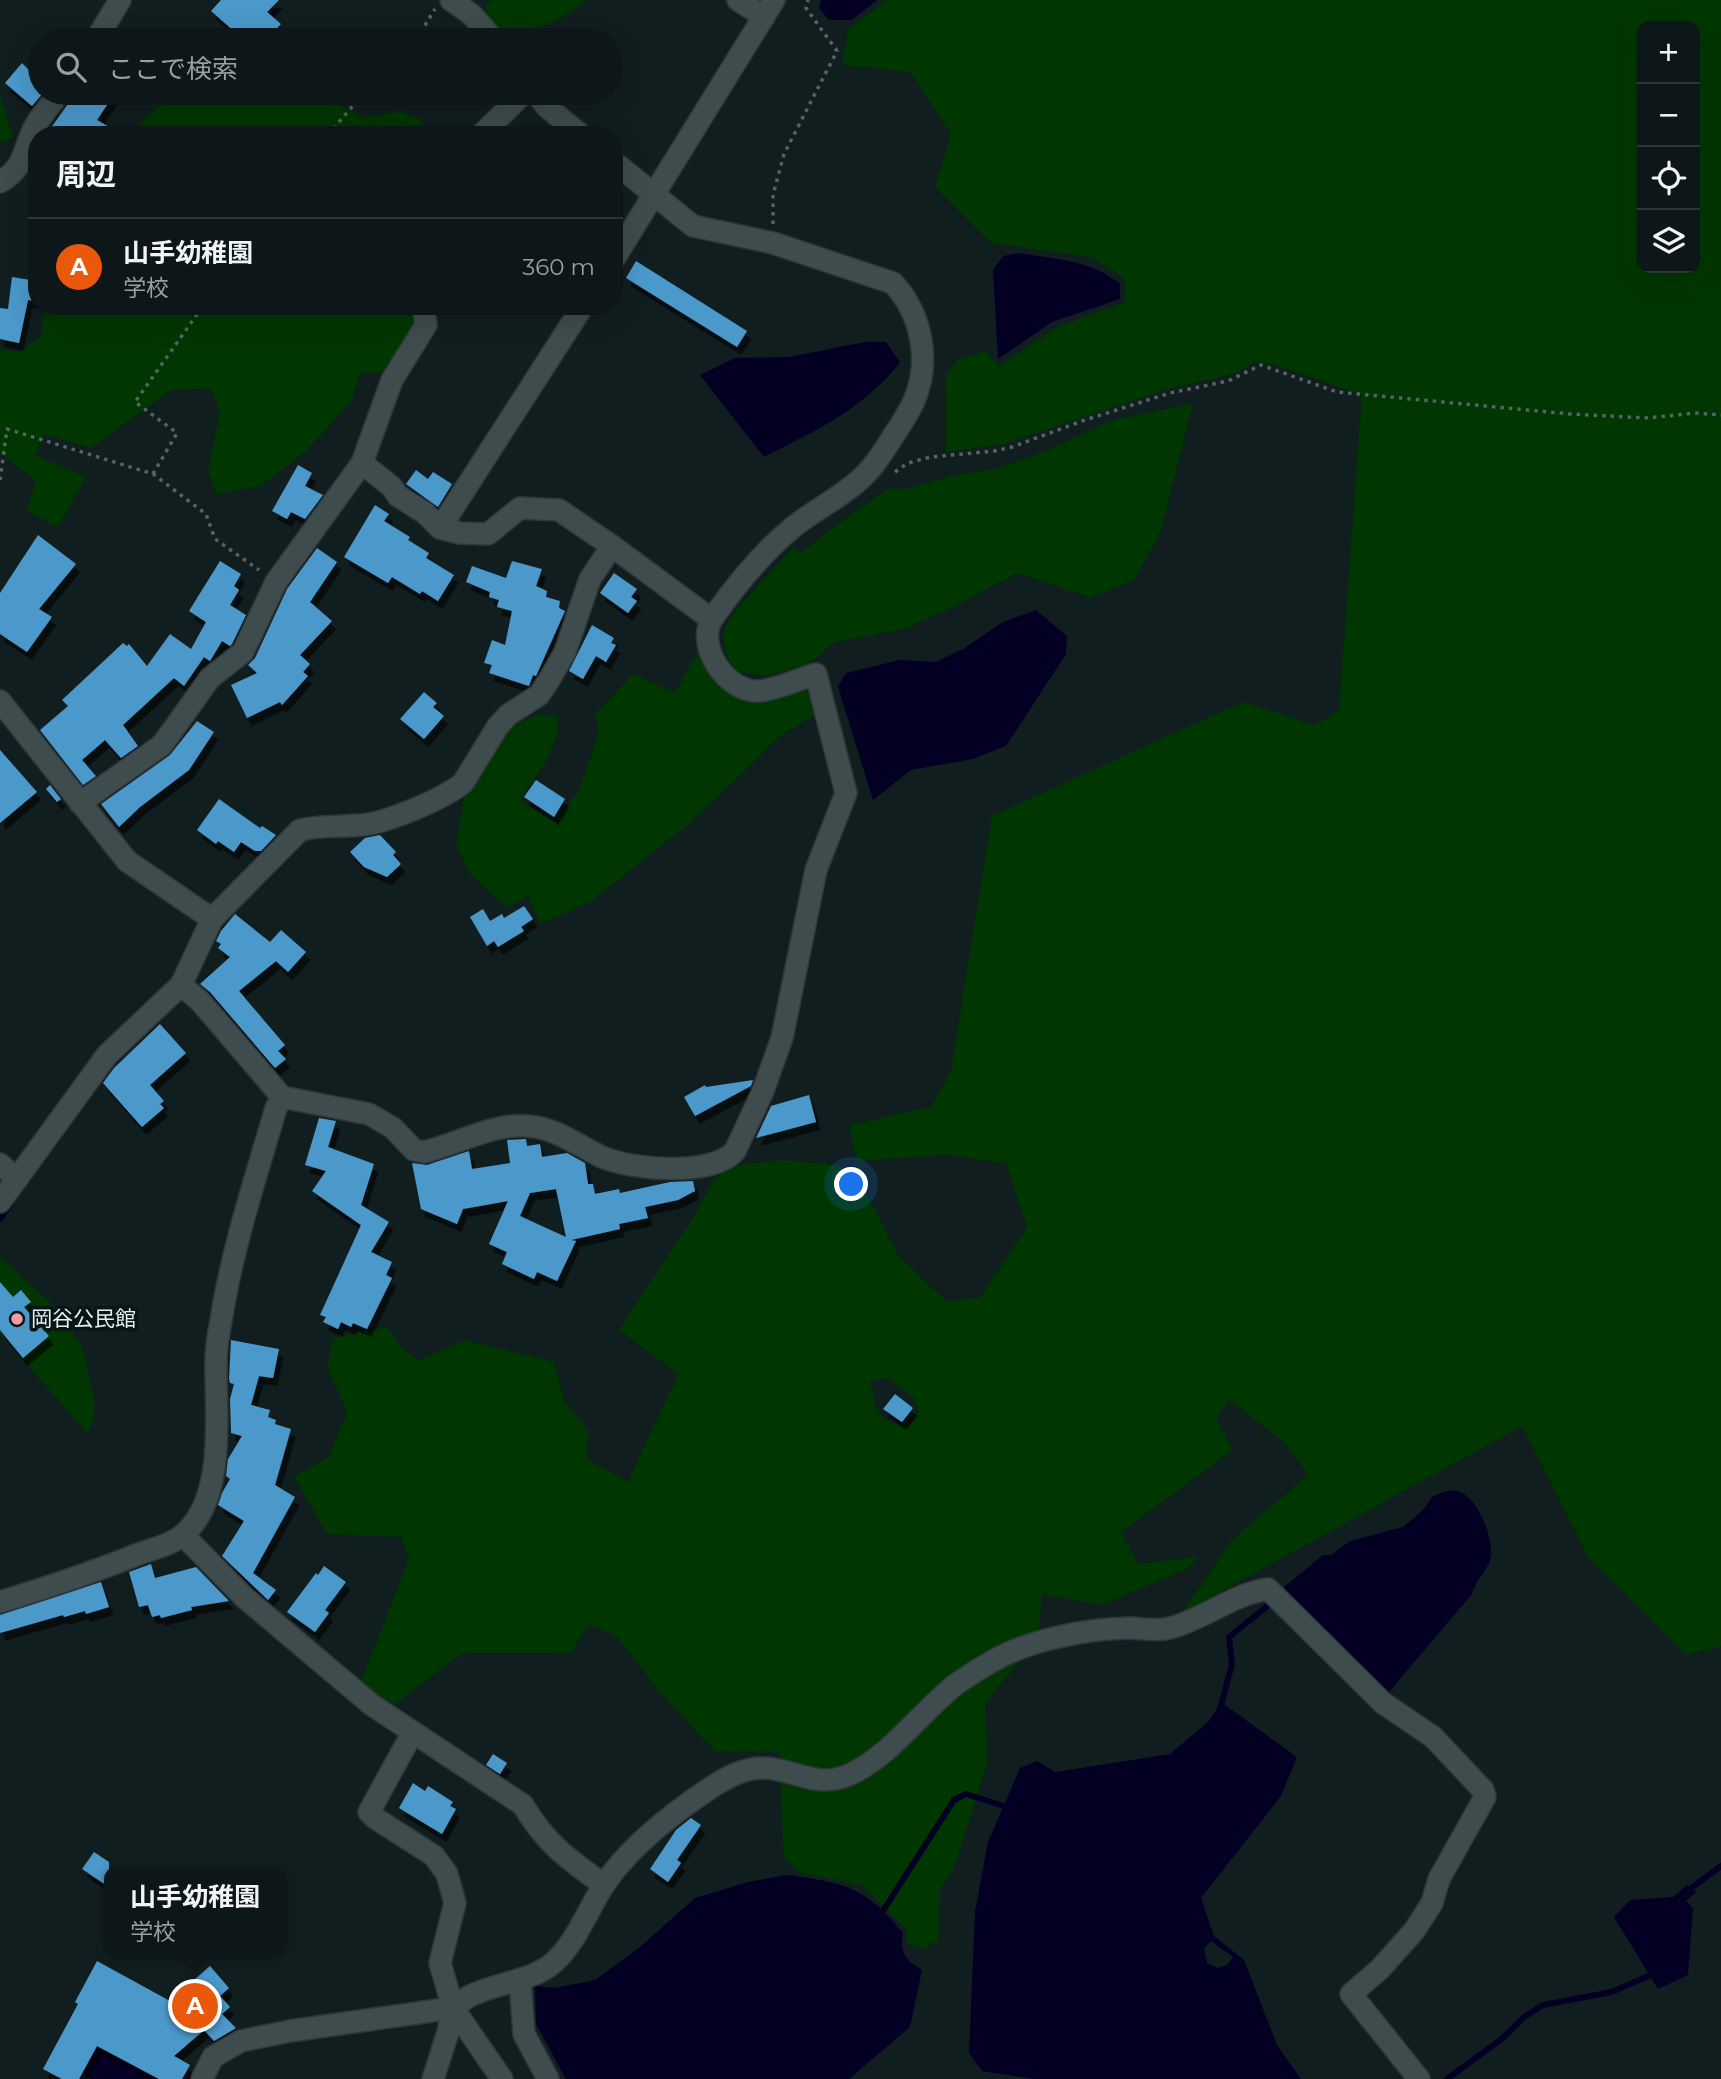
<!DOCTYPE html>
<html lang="ja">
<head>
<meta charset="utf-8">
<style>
  body { margin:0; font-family:Montserrat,"Noto Sans JP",sans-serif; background:#1b2325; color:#f1f3f6 }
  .controls { position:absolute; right:21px; top:21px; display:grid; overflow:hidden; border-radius:14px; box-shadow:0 7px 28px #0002 }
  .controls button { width:63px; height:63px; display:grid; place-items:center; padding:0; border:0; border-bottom:2px solid #2d3537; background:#0d1618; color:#f1f3f6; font:35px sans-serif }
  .you { position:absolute; left:852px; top:1185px; width:24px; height:24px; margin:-18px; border:5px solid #fff; border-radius:50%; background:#1a73e8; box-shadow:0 0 0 10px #1a73e833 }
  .badge { display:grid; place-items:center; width:46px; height:46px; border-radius:50%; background:#ea580c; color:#fff; font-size:23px; font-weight:700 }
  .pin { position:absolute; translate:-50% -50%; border:4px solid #fff; box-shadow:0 2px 7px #0006 }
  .popup { position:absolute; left:104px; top:1866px; width:182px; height:91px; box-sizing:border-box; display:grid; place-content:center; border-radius:14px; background:#0d1618; filter:drop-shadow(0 2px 5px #0005); font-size:23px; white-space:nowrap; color:#9a9fa2 }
  .popup b { font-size:26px; color:#f1f3f6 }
  .popup::after { content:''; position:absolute; left:50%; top:100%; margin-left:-14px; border:14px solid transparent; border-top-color:#0d1618 }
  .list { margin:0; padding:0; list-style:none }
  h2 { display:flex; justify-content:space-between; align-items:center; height:91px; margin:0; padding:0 28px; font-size:30px }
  h2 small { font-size:23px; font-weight:400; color:#9a9fa2 }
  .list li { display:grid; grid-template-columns:46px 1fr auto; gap:21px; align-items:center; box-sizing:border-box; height:98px; padding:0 28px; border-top:2px solid #2d3537 }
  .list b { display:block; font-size:26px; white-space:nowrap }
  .list p { margin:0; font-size:23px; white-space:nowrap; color:#9a9fa2 }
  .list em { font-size:23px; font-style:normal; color:#9a9fa2 }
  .icon { flex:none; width:38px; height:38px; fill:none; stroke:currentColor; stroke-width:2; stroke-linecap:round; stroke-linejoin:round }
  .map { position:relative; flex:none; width:1721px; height:2079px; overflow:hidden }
  .search { position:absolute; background:#0d1618; box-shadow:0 7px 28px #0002; left:28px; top:28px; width:595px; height:77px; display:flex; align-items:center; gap:18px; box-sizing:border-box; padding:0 24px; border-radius:38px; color:#9a9fa2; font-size:26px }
  .panel { position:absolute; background:#0d1618; box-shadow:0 7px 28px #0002; left:28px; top:126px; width:595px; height:189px; border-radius:28px }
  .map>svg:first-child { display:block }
  .green { fill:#003600; fill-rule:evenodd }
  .water { fill:#030024; fill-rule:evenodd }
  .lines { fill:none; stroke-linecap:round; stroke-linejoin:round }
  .stream { stroke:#030024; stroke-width:6 }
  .building { fill:#4b98cb; fill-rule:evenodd; filter:url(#shadow) }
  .minor-casing { stroke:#2f3638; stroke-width:24 }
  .path { stroke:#576264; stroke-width:3.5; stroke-dasharray:3.5 5; stroke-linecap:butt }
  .minor { stroke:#3e4c4e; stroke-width:21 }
  .poi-dot { fill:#f49aa6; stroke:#081517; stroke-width:2.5 }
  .labels { text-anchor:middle; stroke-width:7; stroke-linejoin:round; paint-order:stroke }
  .poi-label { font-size:21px; fill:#e7eff1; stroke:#081517; text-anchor:start }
</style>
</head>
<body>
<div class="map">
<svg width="1721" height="2079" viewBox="0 0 1721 2079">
  <defs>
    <filter id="shadow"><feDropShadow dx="4.5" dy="8" stdDeviation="0" flood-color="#0009"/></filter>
  </defs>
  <rect width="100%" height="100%" fill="#111e20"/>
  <!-- green -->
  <g class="green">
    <polygon points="490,0 588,0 558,20 507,39 484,12"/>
    <path d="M 887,0 L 1721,0 L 1721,1646 L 1687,1655 L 1589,1559 L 1522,1426 L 1182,1613 L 1232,1540 L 1308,1475 L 1285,1443 L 1229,1400 L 1216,1418 L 1233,1450 L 1121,1532 L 1138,1564 L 1198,1557 L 1186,1569 L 1102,1605 L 1042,1594 L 1038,1637 L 985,1704 L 988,1761 L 954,1868 L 940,1889 L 939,1941 L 923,1949 L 907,1943 L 905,1928 L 862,1885 L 798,1872 L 784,1857 L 779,1752 L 715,1751 L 657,1689 L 616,1635 L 589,1625 L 571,1653 L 462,1653 L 394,1705 L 361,1682 L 409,1558 L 401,1537 L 327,1534 L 294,1477 L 330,1456 L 347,1412 L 327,1367 L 333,1338 L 387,1327 L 403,1349 L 419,1361 L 464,1340 L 554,1362 L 565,1403 L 588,1429 L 587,1459 L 628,1482 L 678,1374 L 619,1330 L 689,1224 L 715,1179 L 730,1166 L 781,1160 L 840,1165 L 864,1189 L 899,1257 L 947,1302 L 980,1297 L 1027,1227 L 1006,1163 L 946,1155 L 857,1161 L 849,1125 L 931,1107 L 951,1070 L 992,816 L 1243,702 L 1315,725 L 1339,710 L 1362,395 L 1273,364 L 1254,362 L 1233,374 L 1168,389 L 1003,444 L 946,452 L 946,375 L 957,360 L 985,351 L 999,366 L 1057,327 L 1125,302 L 1125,279 L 1092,257 L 991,243 L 935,187 L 951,134 L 911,72 L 842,65 L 848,30 ZM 1642,26 L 1695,26 L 1695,268 L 1642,268 ZM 887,1378 L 913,1397 L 919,1412 L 908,1426 C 875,1422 877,1409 870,1381 Z"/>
    <path d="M 187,93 L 337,93 L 339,104 L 365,118 L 401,111 L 420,118 L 429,135 L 130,135 C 142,118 166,97 187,93 Z"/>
    <polygon points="0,95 13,137 0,142"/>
    <polygon points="45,306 415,306 419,321 388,372 360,373 352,400 306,451 261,486 216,494 208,470 220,412 211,389 171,390 91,448 44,434 35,455 86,477 58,527 27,511 36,480 0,453 0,349 20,352 40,337"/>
    <path d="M 1193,404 L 1161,531 L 1134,580 L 1091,598 L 1017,573 L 955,606 L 904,629 L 832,643 L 810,664 L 765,676 L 738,672 C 708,636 730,616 756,588 C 768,574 781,561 793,547 L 801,553 L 840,522 L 890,488 L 907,489 L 950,476 L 996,469 L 1041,453 L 1113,420 Z"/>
    <path d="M 698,651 C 732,713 751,701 811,685 L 819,712 L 780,736 L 689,824 L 591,901 L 541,924 L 528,896 L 506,907 L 470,874 L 456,845 L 464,797 L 512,726 L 539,714 L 558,717 C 561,747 536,775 520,800 L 555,823 L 579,790 L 599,733 L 595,714 L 633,674 L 675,692 Z"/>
    <polygon points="0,1257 61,1313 82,1347 95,1404 93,1420 88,1434 0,1333"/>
  </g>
  <!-- water -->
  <g class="water">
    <polygon points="821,0 877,0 852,20 829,20 819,8"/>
    <path d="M 1018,253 C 1054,259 1092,260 1120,284 L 1120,299 L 1052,322 L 998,359 L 993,270 L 1003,256 Z"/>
    <path d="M 865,342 L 886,342 L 900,362 C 863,410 816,430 764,457 L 700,375 L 735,358 L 789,357 Z"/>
    <polygon points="1036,610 1067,636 1066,654 1006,746 973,759 911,770 873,800 838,687 846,673 900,660 936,662 963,649 1003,622"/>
    <path d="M 1446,1491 C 1450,1491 1453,1490 1457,1491 C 1477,1495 1493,1537 1491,1555 C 1490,1569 1475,1580 1472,1594 L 1389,1692 L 1283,1588 L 1323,1555 L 1331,1555 L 1350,1541 L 1403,1527 L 1422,1511 L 1433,1496 Z"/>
    <path d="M 1221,1702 L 1297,1757 L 1281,1796 L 1201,1898 L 1214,1936 L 1244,1960 L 1277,2045 L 1301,2079 L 1035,2079 L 982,2071 L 969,2053 L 975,1911 L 988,1842 L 1020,1768 L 1037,1761 L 1055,1772 L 1170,1754 L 1209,1721 ZM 1211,1941 L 1233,1957 L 1227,1965 L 1218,1968 L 1207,1963 L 1204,1948 Z"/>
    <path d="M 787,1875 C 844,1883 865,1886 903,1933 C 900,1953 904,1959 922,1970 L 910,2027 L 849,2079 L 566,2079 L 536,2024 L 535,1986 L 555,1988 L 595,1980 L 640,1947 L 695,1898 L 748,1882 Z"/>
    <polygon points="1687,1885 1696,1892 1686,1901 1693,1908 1688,1975 1658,1989 1614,1917 1630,1900 1673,1897"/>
    <polygon points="97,2046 159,2079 91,2079 82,2074"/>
  </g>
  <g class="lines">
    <!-- stream -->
    <g class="stream">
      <polyline points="0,1219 11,1203"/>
      <polyline points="1220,1709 1232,1664 1229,1637 1275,1600"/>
      <polyline points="1686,1892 1721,1866"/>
      <polyline points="879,1917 954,1800 966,1794 1010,1808"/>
      <polyline points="1447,2079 1503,2038 1524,2017 1543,2005 1612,1992 1655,1973"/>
    </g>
  </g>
  <!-- building -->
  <g class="building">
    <polygon points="221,0 279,0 267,12 281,24 266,40 255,40 249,35 243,39 211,11"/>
    <polygon points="40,53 40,93 43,93 32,106 5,83 22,63 28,69"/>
    <polygon points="72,93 115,93 97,120 123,135 46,135 70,101"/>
    <polygon points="636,261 747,331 737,347 626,278"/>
    <polygon points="12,277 37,281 37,301 28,300 19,343 0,339 0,308 8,309"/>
    <polygon points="298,465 312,473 305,486 323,495 305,519 291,512 287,519 272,511"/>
    <polygon points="416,470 428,479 433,472 452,484 438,507 406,484"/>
    <polygon points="375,505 389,514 384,521 410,537 408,540 429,553 426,558 454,575 438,601 422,591 420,594 392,577 388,583 344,557"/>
    <polygon points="38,535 76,564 39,609 52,617 27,652 0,634 0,593"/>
    <polygon points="317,548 337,562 310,602 332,621 300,655 310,664 303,672 308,676 282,705 280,702 247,718 231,685 257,673 248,665 255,658 287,589"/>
    <polygon points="220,561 241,574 234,586 239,590 230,605 246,615 232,644 230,646 222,641 210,661 204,657 184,686 174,678 123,725 138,746 121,758 105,740 82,760 96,776 83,785 40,730 68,706 62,700 123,643 127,646 129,644 147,666 170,634 191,649 206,622 189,611"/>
    <polygon points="512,561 542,569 536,586 547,591 546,597 560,601 559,608 565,611 536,676 533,675 529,686 489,673 492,665 484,663 492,640 505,645 512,611 497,607 499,600 489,597 490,592 466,582 472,566 506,578"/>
    <polygon points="614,573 637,589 631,597 637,601 628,613 600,593"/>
    <polygon points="592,625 614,638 611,643 616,645 606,662 596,656 583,679 569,671"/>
    <polygon points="424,692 437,703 433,707 444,716 424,739 400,719"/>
    <polygon points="197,721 214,732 189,770 140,807 119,827 101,804 170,755"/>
    <polygon points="0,750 37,792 0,823"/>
    <polygon points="536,780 565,799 554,817 524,797"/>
    <polygon points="50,785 61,799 57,802 46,789"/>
    <polygon points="219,799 260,828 262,826 276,835 261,851 255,851 241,842 234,852 218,841 216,844 197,830"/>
    <polygon points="380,835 396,852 393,855 401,864 387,877 364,867 350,852 365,838"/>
    <polygon points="524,906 533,919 521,927 524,931 498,947 494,941 487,946 470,917 483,909 490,921 502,914 504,918"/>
    <polygon points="235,914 270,942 281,930 306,952 288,972 276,961 239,991 285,1045 278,1051 286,1059 275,1068 210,992 200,984 230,957 218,948 221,944 216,941 221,931"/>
    <polygon points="160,1024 186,1053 150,1085 164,1101 160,1104 164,1108 142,1127 103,1083 114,1068"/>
    <polygon points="753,1080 751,1086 695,1116 684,1097 705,1085 706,1087"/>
    <polygon points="809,1095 816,1122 756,1138 771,1106"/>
    <polygon points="319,1118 336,1121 328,1147 374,1164 361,1205 389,1222 371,1252 392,1262 386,1275 392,1278 367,1329 353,1323 351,1327 341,1322 338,1329 323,1322 326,1317 320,1315 361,1225 312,1191 326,1171 305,1165"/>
    <path d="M 526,1139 L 527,1146 L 540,1144 L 542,1157 L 567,1153 L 585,1163 L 588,1184 L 593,1184 L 595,1194 L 619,1189 L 620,1193 L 670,1182 L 693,1181 L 695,1191 L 678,1200 L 645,1207 L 648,1218 L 619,1224 L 620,1229 L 571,1240 L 576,1241 L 557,1281 L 537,1272 L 534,1279 L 502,1264 L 507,1252 L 489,1244 L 508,1201 L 463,1209 L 457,1224 L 421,1209 L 412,1163 L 427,1165 L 469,1151 L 472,1169 L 510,1163 L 507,1140 ZM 556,1189 L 566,1237 L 520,1216 L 530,1193 Z"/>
    <polygon points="0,1282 13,1297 21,1290 31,1302 24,1307 49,1336 23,1358 0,1330"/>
    <polygon points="231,1340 279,1349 273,1378 259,1376 251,1405 270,1410 268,1417 276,1420 275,1424 291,1429 275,1485 295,1497 253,1573 276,1590 268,1600 222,1556 244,1521 218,1505 222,1493 230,1479 226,1476 228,1459 242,1436 231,1433 230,1399 234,1384 230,1383 229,1379"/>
    <polygon points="895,1394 913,1408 902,1422 883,1409"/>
    <polygon points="151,1564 155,1578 196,1567 229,1601 191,1607 192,1610 161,1618 160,1615 152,1617 148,1605 139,1607 129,1572"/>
    <polygon points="324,1566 346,1582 325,1610 329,1613 315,1632 287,1612 316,1573 318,1575"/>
    <polygon points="101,1582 109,1607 86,1614 85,1611 64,1617 63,1615 0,1633 0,1615"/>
    <polygon points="493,1754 507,1763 500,1774 486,1765"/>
    <polygon points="413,1783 425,1791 428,1786 453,1802 450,1806 456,1809 442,1834 399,1808"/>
    <polygon points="691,1818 701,1825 677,1860 681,1863 668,1882 650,1869 676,1830"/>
    <polygon points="94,1852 109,1862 109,1887 82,1869"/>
    <polygon points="97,1961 170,2001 210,1966 229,1988 220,1996 230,2007 222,2014 236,2028 214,2041 204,2030 174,2056 190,2065 182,2079 159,2079 97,2046 79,2079 62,2079 43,2069 78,2004 75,2002"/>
  </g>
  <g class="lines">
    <defs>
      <g id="minor">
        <polyline points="451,0 472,15 494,40"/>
        <polyline points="738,0 764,17"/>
        <polyline points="96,40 120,0"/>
        <polyline points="536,93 547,107 581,135"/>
        <polyline points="481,135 524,93"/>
        <path d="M 0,182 C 25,167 22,154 33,130 C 39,117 51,105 59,93"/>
        <polyline points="614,259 774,0"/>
        <polyline points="440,528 583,306"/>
        <polyline points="612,546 711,619"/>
        <polyline points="0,701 127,861 212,919 181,985 107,1055 0,1202"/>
        <polyline points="80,803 162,745 210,678 243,652 276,582 362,463 392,380 426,325 423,306"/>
        <path d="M 212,919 L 300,830 C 321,825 340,827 361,825 C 387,823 443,799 463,783 L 498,726 L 508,715 L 539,695 L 549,680 L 565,652 L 590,579 L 612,546 L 559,510 L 520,508 L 488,534 L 460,533 L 440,528 L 425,513 L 398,496 L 392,487 L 362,463"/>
        <path d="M 181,985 L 200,1001 L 282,1097 L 369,1114 L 393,1128 L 414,1150 L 424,1152 C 458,1144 493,1123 528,1126 C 556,1128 577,1145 602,1157 C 632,1170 712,1177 735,1151 L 763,1091 L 782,1038 L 816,870 L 846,793 L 816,674 C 799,679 778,689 760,691 C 727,694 693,644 714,616 C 736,585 762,553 791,529 C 811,512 836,500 856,483 C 871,471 882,454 892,438 C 900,426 908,414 914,401 C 931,362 922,314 893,283 L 773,243 L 693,226 L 614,162"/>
        <polyline points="0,1164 17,1179"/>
        <path d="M 183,1535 L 244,1597 L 372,1705 L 523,1805 C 545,1843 569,1860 604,1885"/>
        <path d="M 0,1602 C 46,1588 91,1573 136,1555 C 151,1549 172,1545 184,1534 C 227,1496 215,1412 216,1361 C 216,1342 221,1322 224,1303 C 236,1237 257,1173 276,1108 L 282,1097"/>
        <polyline points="413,1732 369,1812 375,1818 434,1856 447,1874 455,1903 440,1963 453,2008 448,2032 433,2079"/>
        <polyline points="520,1979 524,2034 548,2079"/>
        <path d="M 453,2008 C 459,2004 464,1999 470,1996 C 495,1983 533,1981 553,1963 C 575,1944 587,1912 602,1888 C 625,1851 670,1815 706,1791 C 722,1780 743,1767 764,1768 C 797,1769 815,1790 851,1774 C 892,1754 920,1713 955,1685 C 966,1677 979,1669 991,1662 C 1028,1640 1086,1629 1128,1628 C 1142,1628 1156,1632 1170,1628 C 1204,1619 1233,1594 1268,1589 L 1383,1703 L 1433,1737 L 1483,1790 L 1485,1797 L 1439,1879 L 1432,1903 L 1414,1931 L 1380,1969 L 1351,1994 L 1419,2079"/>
        <polyline points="202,2079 213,2057 241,2041 290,2031 453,2008 502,2079"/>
      </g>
    </defs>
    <!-- minor casing -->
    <use href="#minor" class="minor-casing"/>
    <!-- path -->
    <g class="path">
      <polyline points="416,40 435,9"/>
      <polyline points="328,135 356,102 369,93"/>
      <polyline points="773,224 773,195 784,154 837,51 806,8 808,0"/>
      <polyline points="895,472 908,463 931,457 994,451 1012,447 1085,420 1170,393 1228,381 1261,365 1337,392 1570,414 1648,418 1695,413 1721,415"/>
      <polyline points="153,474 177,433 135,402 203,306"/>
      <polyline points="0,480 7,429 153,474 206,514 215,539 259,570"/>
    </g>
    <!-- minor -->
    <use href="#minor" class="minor"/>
  </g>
  <!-- markers -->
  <circle class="poi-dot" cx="17" cy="1319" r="7"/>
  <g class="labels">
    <!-- poi labels -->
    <g class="poi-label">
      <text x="31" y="1326">岡谷公民館</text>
    </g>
  </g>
</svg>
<div class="controls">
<button>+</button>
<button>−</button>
<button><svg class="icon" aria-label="locate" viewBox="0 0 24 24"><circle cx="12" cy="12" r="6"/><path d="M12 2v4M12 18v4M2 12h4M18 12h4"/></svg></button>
<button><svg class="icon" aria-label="layers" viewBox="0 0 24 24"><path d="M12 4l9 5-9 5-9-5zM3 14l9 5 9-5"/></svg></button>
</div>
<div class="you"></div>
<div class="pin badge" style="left:195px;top:2006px">A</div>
<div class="popup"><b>山手幼稚園</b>学校</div>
<div class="search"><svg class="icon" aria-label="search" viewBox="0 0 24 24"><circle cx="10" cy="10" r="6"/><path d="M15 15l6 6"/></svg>ここで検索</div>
<section class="panel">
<h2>周辺<small></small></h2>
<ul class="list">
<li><span class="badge">A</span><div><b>山手幼稚園</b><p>学校</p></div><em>360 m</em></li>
</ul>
</section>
</div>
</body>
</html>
